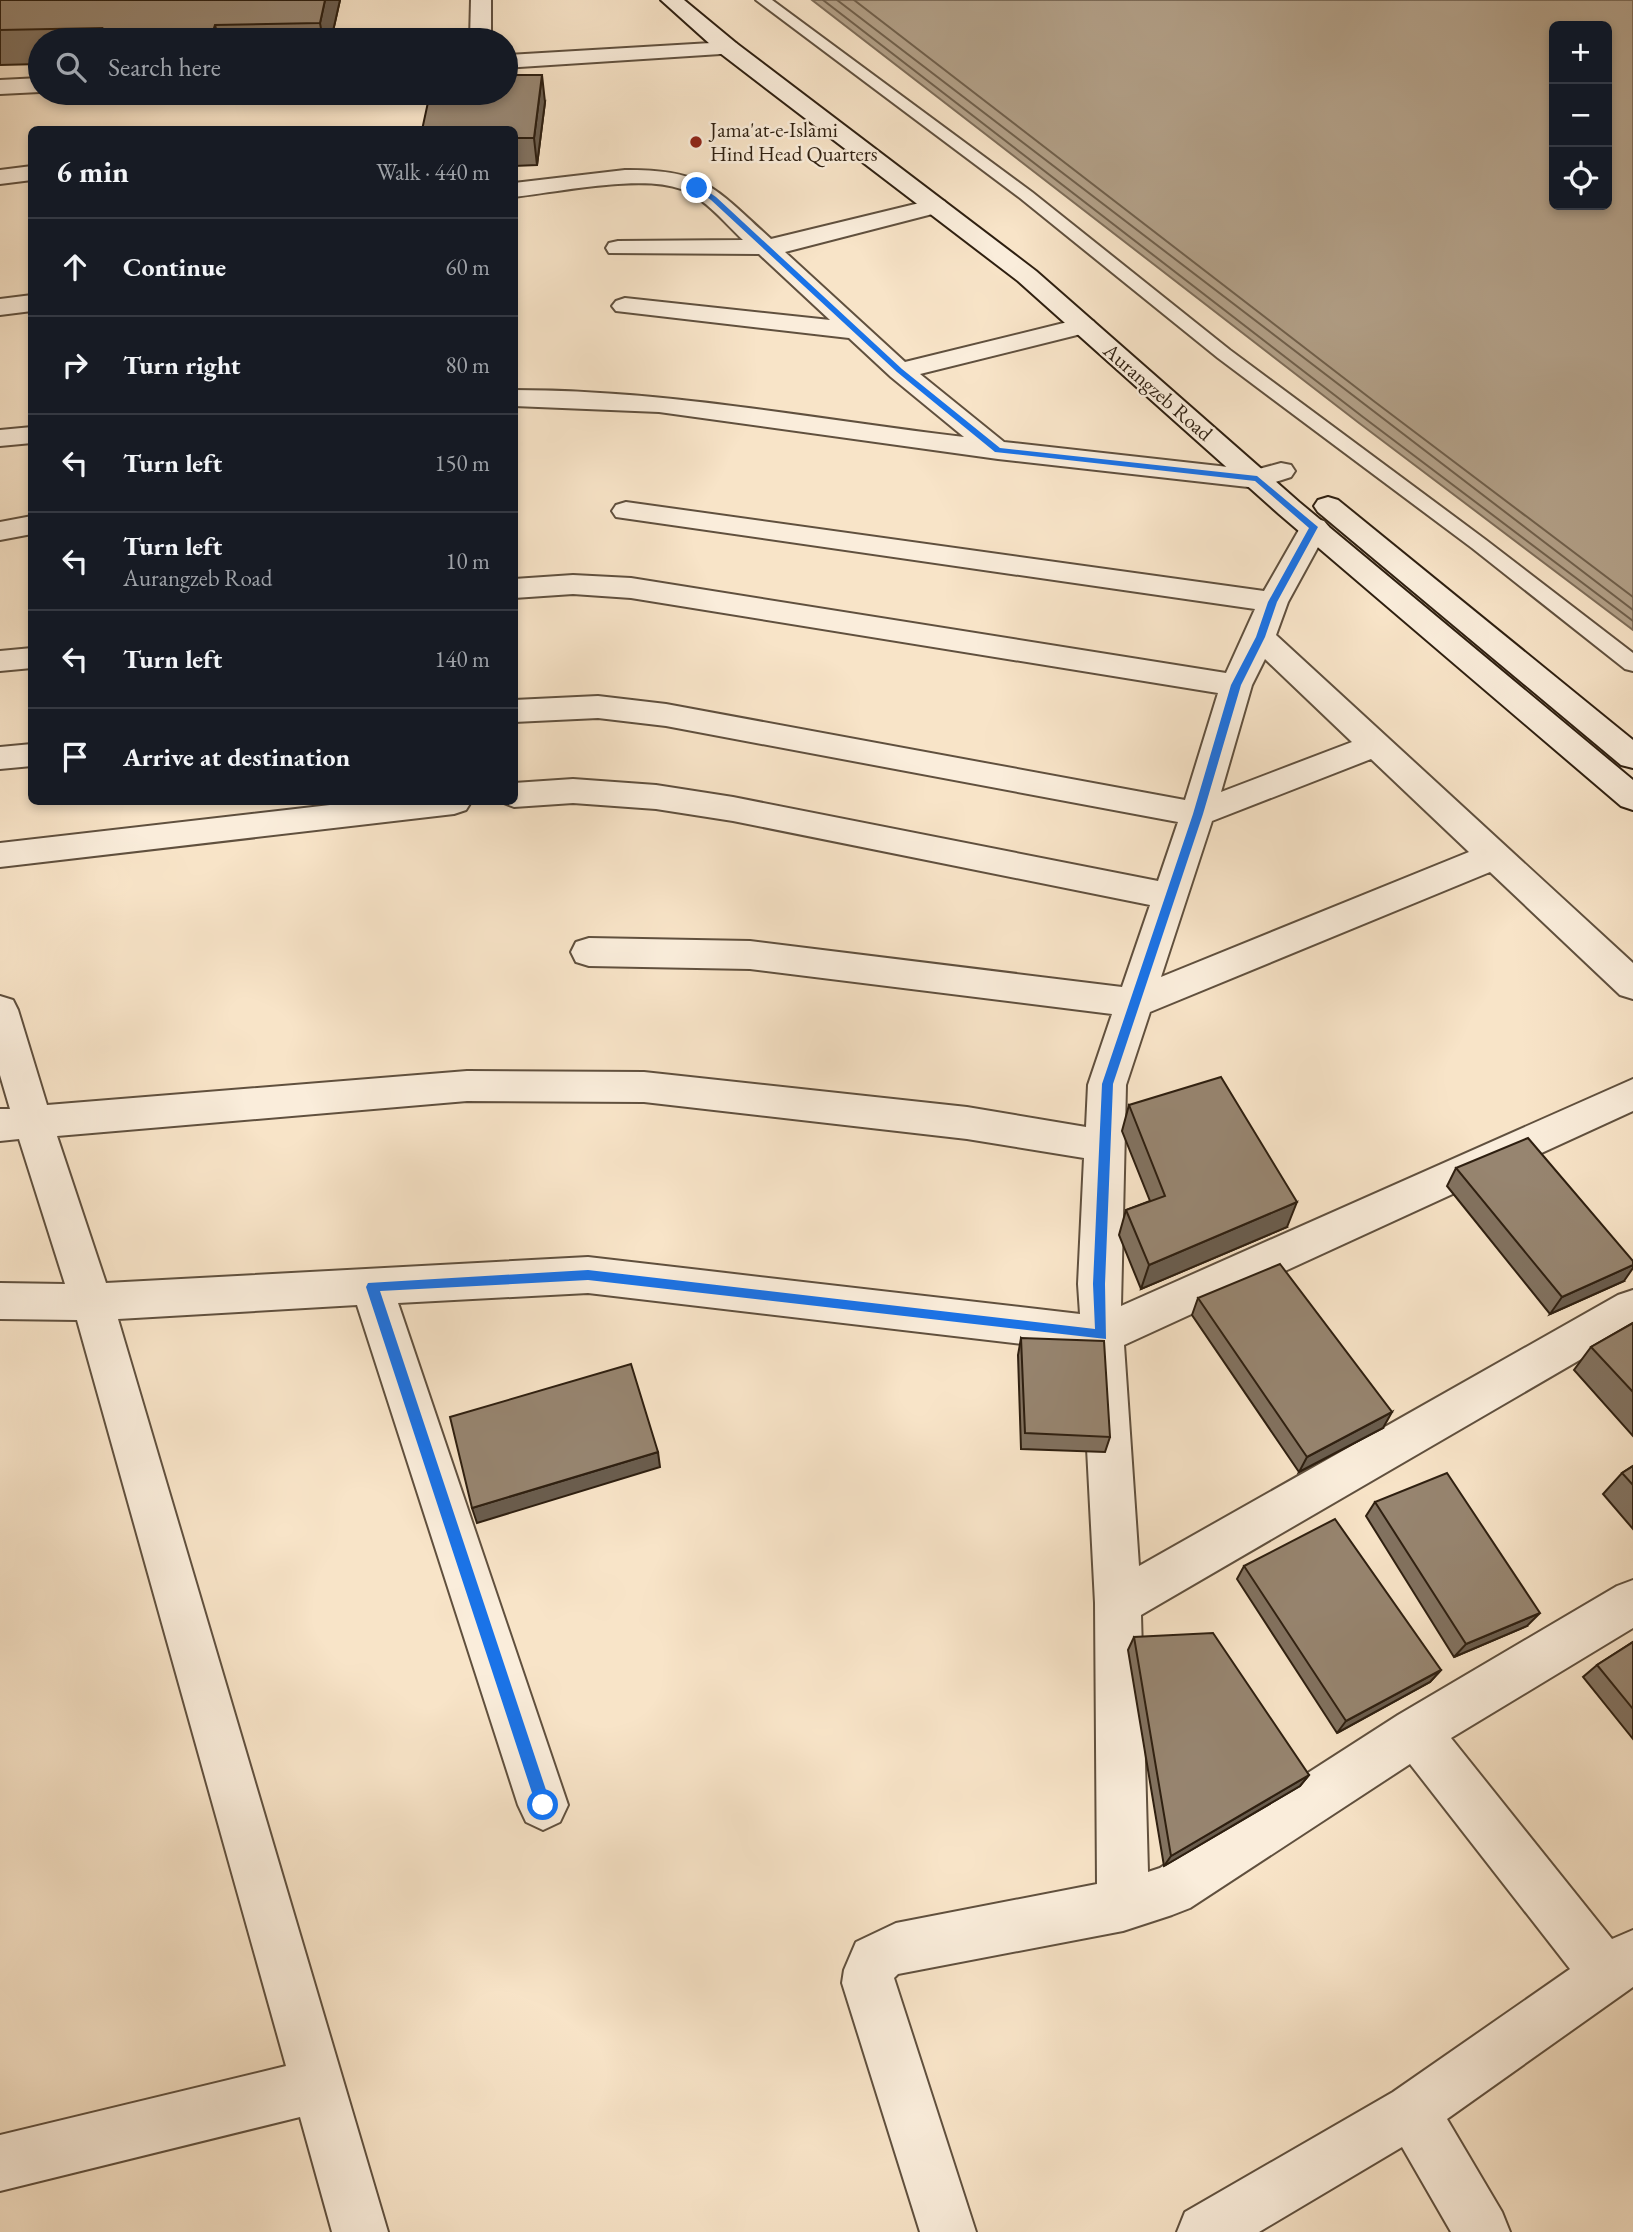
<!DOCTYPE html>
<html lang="en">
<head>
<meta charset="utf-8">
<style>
  body { margin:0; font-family:"EB Garamond",serif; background:#242831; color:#f1f3f6 }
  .controls { position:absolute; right:21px; top:21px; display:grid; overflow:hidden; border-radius:10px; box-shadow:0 4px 10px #0003 }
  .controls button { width:63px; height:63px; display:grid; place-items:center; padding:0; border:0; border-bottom:2px solid #363941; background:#171b24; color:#f1f3f6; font:35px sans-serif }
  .stop { position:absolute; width:21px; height:21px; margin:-16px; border:5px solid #1a73e8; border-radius:50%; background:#fff }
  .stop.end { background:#1a73e8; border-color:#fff; box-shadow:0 2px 7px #0008 }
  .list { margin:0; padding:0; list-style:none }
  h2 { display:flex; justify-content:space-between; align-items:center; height:91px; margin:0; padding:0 28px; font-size:30px }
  h2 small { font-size:23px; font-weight:400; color:#9ea1a6 }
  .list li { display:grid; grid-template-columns:46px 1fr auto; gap:21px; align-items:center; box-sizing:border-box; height:98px; padding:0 28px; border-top:2px solid #363941 }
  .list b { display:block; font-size:26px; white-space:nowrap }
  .list p { margin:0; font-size:23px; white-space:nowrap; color:#9ea1a6 }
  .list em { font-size:23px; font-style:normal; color:#9ea1a6 }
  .icon { flex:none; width:38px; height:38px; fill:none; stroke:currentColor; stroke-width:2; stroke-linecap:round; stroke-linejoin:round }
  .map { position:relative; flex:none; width:1633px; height:2232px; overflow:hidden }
  .search { position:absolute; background:#171b24; box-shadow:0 4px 10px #0003; left:28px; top:28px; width:490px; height:77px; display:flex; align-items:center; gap:18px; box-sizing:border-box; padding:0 24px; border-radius:38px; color:#9ea1a6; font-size:26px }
  .panel { position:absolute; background:#171b24; box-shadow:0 4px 10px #0003; left:28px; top:126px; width:490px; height:679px; border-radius:10px }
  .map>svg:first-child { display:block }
  .water { fill:#b3a189; stroke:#7e6d59; stroke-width:2; fill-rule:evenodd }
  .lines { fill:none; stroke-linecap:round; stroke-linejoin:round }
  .shore { stroke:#70604c; stroke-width:2 }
  .lane-casing { stroke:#60503e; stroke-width:4 }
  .street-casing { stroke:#60503e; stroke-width:4 }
  .secondary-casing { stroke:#2e1f10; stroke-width:4 }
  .lane { fill:#faeddb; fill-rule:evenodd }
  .street { fill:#faeddb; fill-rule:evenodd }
  .secondary { fill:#faeddb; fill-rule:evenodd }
  .wall { fill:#827260; stroke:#2e1f10; stroke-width:2 }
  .shaded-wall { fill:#6a5d4e; stroke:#2e1f10; stroke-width:2 }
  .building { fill:#978570; stroke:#2e1f10; stroke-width:2 }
  .route { fill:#1a73e8 }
  .poi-dot { fill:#8f2418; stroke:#faeddb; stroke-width:2.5 }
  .labels { text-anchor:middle; stroke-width:5; stroke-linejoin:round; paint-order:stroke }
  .far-poi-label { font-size:21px; fill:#2e1f10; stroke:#faeddb; text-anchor:start }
  .far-street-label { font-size:21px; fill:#2e1f10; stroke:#faeddb }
</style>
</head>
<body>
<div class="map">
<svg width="1633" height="2232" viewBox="0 0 1633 2232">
  <rect width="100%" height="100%" fill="#f8e4c8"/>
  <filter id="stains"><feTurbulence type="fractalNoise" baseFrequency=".00286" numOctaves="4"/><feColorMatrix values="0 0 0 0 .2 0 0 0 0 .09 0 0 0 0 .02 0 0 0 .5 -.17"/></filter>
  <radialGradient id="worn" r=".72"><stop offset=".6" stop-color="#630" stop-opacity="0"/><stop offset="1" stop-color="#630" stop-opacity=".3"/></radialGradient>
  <!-- water -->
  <path class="water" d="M 812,0 L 1633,0 L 1633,630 L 1359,423 ZM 1554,26 L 1607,26 L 1607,205 L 1554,205 Z"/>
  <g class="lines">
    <!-- shore -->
    <g class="shore">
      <polyline points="823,0 1363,417 1633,621"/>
      <polyline points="837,0 1633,610"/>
      <polyline points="854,0 1375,402 1633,597"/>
    </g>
    <defs>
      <polygon id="lane" points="756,0 772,0 1032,192 1230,350 1486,540 1633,653 1633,671 1625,669 1472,548 1218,358 1020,198"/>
      <g id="street">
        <polygon points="471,0 491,0 491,40 470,40"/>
        <polygon points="728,42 736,43 739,48 736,53 506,68 506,55"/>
        <polygon points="40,78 40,92 0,94 0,80"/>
        <polygon points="32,166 32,180 0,184 0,170"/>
        <path d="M 625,170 C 705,169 716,189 771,239 L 936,199 L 944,201 L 948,206 L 944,211 L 785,252 L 905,362 L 1084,318 L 1093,321 L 1097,326 L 1093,331 L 920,374 L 1004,442 L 1255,470 L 1281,463 L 1291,465 L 1295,471 L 1291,477 L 1257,488 L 998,459 L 659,412 L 514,406 L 514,390 C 666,390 814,419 964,437 L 891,377 L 849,338 L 616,311 L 612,306 L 616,301 L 625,298 L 830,320 L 759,254 L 609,253 L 606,248 L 609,243 L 618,241 L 743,240 C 725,223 705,198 681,189 C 643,174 556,192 514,197 L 514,183 Z"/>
        <polygon points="32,295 32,311 0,315 0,299"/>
        <polygon points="32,427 32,443 0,446 0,430"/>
        <path d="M 626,502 L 1264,591 L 1304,521 L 1314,518 L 1324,521 L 1329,527 L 1288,602 L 1276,635 L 1633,963 L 1633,999 L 1620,995 L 1490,872 L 1150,1012 L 1126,1085 L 1121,1306 L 1633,1079 L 1633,1111 L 1124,1345 L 1139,1566 L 1618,1295 L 1633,1290 L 1633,1329 L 1141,1615 L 1148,1872 L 1160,1868 L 1398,1715 L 1617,1586 L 1633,1580 L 1633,1628 L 1451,1738 L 1612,1939 L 1633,1930 L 1633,1987 L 1447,2119 L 1502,2212 L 1510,2232 L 1451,2232 L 1402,2147 L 1259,2232 L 1177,2232 L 1185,2212 L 1393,2092 L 1570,1969 L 1410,1764 L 1190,1908 L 1172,1915 L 1123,1931 L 898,1974 L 894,1978 L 976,2232 L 920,2232 L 842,1983 L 844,1970 L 856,1942 L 896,1923 L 1097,1884 L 1095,1603 L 1082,1351 L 588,1293 L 398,1303 L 568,1805 L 560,1822 L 543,1830 L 526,1822 L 518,1805 L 357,1305 L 118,1319 L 388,2232 L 332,2232 L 300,2117 L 0,2191 L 0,2135 L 286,2066 L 77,1320 L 0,1319 L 0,1283 L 65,1284 L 19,1139 L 0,1141 L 0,1109 L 10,1109 L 0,1075 L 0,996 L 13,1000 L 18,1010 L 47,1105 L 467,1071 L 644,1072 L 967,1107 L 1086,1127 L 1088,1085 L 1112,1014 L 750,969 L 589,966 L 576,962 L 571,952 L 576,942 L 589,938 L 750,941 L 1122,987 L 1150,905 L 733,821 L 656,809 L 573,803 L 514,807 L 501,802 L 514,802 L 514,783 L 573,779 L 656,785 L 733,797 L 1158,881 L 1178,822 L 666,726 L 598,718 L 514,722 L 514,700 L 598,696 L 666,704 L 1185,800 L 1218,693 L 631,598 L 573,594 L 514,598 L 514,579 L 573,575 L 631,578 L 1226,673 L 1255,609 L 616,517 L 612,511 L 616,505 ZM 1265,659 L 1352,742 L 1221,792 L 1252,685 ZM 1371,759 L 1469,852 L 1161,977 L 1212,821 ZM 467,1101 L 644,1102 L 967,1139 L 1084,1158 L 1078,1284 L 1080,1314 L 588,1257 L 106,1283 L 57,1136 Z"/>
        <polygon points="32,516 32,534 0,540 0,522"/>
        <polygon points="32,648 32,668 0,671 0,651"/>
        <polygon points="32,744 32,766 0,769 0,747"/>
        <polygon points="356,802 471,802 466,810 454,814 0,867 0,843"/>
      </g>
      <g id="secondary">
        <polygon points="661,0 684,0 736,43 1036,271 1299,502 1633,780 1633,810 1621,806 1279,514 1018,281 720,53"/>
        <polygon points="1328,497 1338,500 1633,740 1633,768 1621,765 1318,512 1314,506 1318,500"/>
      </g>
    </defs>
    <!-- lane casing -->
    <use href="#lane" class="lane-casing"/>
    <!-- street casing -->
    <use href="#street" class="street-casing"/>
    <!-- secondary casing -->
    <use href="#secondary" class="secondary-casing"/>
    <!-- lane -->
    <use href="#lane" class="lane"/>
    <!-- street -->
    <use href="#street" class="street"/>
    <!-- secondary -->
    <use href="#secondary" class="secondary"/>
  </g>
  <!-- wall -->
  <g class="wall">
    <polygon points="0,0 340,0 331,40 40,40 40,64 0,65"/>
    <polygon points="545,102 537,165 514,166 514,130"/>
    <polygon points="1129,1105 1287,1227 1141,1289 1119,1235 1126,1210 1150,1201 1122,1131"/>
    <polygon points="1456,1168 1624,1281 1550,1314 1447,1186"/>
    <polygon points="1198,1298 1383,1428 1299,1472 1192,1315"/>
    <polygon points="1633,1323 1633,1436 1574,1370 1591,1347"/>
    <polygon points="1021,1338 1110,1437 1105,1452 1021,1449 1018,1355"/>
    <polygon points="1633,1466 1633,1529 1603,1494 1622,1473"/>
    <polygon points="1375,1502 1527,1626 1454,1657 1366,1516"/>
    <polygon points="1244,1566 1441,1670 1430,1682 1337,1733 1237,1579"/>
    <polygon points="1134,1637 1309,1775 1300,1786 1164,1866 1128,1650"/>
    <polygon points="1633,1642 1633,1739 1583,1677 1597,1665"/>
  </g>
  <!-- shaded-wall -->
  <g class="shaded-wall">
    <polygon points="325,0 340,0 331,40 323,40 320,23"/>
    <polygon points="215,25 219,40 212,40 211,37"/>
    <polygon points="542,75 545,102 537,165 534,138"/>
    <polygon points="1297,1202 1287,1227 1141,1289 1149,1265"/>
    <polygon points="1633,1265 1633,1268 1624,1281 1550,1314 1562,1297"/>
    <polygon points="1392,1412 1383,1428 1299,1472 1307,1457"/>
    <polygon points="658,1452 660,1467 477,1523 472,1508"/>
    <polygon points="1540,1613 1527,1626 1454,1657 1466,1644"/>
    <polygon points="1441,1670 1430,1682 1337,1733 1346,1721"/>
    <polygon points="1309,1775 1300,1786 1164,1866 1171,1856"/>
  </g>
  <!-- building -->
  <g class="building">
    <polygon points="0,0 325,0 320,23 215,25 211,37 97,40 102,28 0,30"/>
    <polygon points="506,75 542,75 534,138 514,138 514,130 422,130 430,93 506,93"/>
    <polygon points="1221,1077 1297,1202 1149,1265 1126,1210 1165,1196 1129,1105"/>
    <polygon points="1528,1138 1633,1261 1633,1265 1562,1297 1456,1168"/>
    <polygon points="1280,1264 1392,1412 1307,1457 1198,1298"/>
    <polygon points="1633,1323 1633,1392 1591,1347"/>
    <polygon points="1021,1338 1104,1341 1110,1437 1025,1433"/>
    <polygon points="631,1364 658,1452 472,1508 450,1417"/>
    <polygon points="1633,1466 1633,1485 1622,1473"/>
    <polygon points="1447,1473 1540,1613 1466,1644 1375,1502"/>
    <polygon points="1335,1519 1441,1670 1346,1721 1244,1566"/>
    <polygon points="1213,1633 1309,1775 1171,1856 1134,1637"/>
    <polygon points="1633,1642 1633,1709 1597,1665"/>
  </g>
  <!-- route -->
  <polygon class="route" points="695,186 700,186 716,197 902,369 1000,448 1257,476 1318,527 1277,602 1265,637 1241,685 1203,814 1113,1084 1105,1284 1106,1339 588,1280 380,1291 551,1805 549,1810 543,1812 538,1810 536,1805 366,1287 368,1283 588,1270 1095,1329 1093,1284 1102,1084 1193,814 1231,685 1256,637 1268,602 1309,528 1255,481 995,452 897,372 711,200 695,189"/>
  <!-- markers -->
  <circle class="poi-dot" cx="696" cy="142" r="7"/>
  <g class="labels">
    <!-- far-poi labels -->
    <g class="far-poi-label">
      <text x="710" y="137">Jama'at-e-Islami<tspan x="710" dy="24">Hind Head Quarters</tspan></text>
    </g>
    <!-- far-street labels -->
    <g class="far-street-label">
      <text transform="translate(1158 392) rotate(41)" y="7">Aurangzeb Road</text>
    </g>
  </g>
  <rect width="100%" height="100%" filter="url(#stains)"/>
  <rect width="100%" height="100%" fill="url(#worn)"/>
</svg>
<div class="controls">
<button>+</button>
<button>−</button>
<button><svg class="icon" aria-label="locate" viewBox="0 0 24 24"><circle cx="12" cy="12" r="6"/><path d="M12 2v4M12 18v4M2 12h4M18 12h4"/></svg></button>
</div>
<div class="stop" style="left:543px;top:1805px"></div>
<div class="stop end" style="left:697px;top:188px"></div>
<div class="search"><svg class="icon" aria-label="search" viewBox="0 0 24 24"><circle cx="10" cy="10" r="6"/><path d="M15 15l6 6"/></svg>Search here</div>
<section class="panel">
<h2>6 min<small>Walk · 440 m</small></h2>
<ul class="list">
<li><svg class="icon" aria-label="ahead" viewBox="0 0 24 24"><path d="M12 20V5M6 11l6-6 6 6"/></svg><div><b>Continue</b></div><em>60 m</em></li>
<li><svg class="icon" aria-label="right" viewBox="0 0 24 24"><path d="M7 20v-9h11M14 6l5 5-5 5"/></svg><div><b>Turn right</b></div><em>80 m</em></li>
<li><svg class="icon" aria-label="left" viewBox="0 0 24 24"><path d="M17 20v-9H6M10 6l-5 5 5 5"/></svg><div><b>Turn left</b></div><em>150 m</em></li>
<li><svg class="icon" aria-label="left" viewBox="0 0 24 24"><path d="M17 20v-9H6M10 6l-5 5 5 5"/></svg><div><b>Turn left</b><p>Aurangzeb Road</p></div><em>10 m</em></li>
<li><svg class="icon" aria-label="left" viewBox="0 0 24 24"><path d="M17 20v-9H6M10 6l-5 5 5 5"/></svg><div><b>Turn left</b></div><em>140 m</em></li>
<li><svg class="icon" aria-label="arrive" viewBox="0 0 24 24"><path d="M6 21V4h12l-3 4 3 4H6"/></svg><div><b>Arrive at destination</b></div></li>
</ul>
</section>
</div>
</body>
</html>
